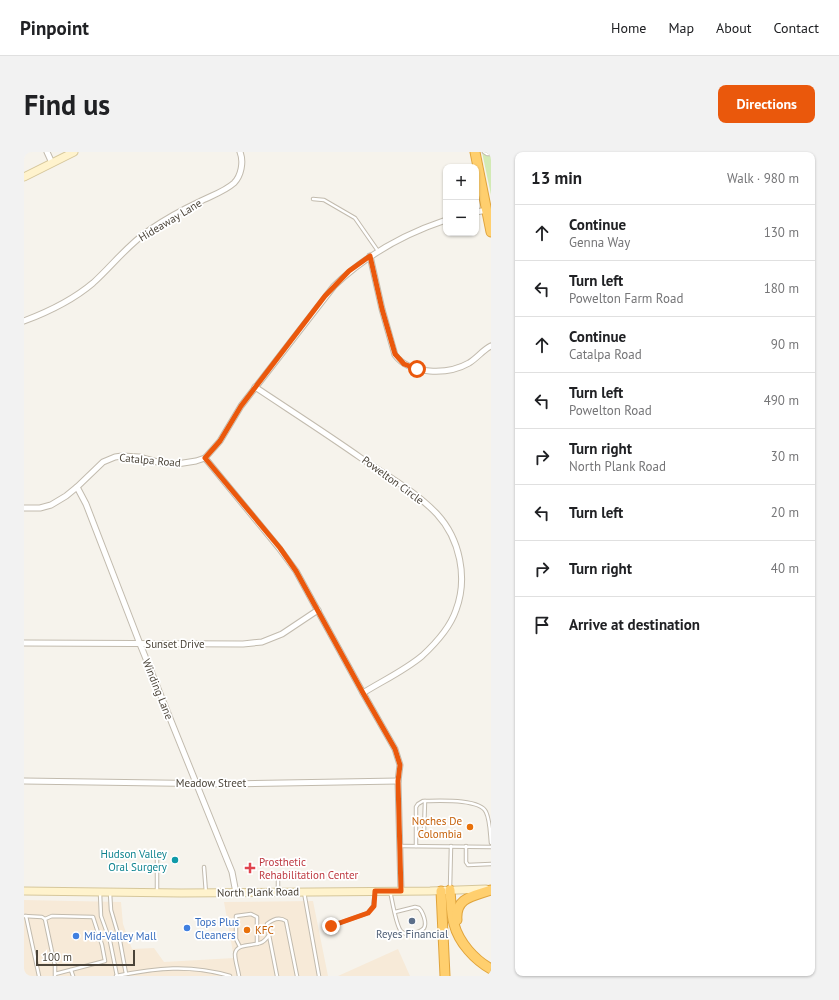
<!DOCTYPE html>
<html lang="en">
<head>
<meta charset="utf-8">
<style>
  body { margin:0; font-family:"PT Sans",sans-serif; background:#f2f2f2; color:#202124 }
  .controls { position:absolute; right:12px; top:12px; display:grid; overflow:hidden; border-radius:8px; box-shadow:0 1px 3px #0004 }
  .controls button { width:36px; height:36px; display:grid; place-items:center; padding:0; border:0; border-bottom:1px solid #e0e0e0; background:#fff; color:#202124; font:20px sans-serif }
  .scale { position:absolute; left:12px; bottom:10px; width:99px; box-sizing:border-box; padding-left:4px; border:2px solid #4b4439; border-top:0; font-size:11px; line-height:14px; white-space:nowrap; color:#4b4439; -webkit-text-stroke:3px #fff; paint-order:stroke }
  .stop { position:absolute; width:12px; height:12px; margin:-9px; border:3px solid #ea580c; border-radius:50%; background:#fff }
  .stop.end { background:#ea580c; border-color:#fff; box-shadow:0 1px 4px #0008 }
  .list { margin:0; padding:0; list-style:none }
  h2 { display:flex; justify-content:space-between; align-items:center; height:52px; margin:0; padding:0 16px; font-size:17px }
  h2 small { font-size:13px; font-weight:400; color:#757577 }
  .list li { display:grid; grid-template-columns:26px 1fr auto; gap:12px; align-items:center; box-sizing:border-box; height:56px; padding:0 16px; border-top:1px solid #e0e0e0 }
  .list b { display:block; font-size:15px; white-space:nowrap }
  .list p { margin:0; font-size:13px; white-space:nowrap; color:#757577 }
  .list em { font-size:13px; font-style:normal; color:#757577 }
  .icon { flex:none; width:22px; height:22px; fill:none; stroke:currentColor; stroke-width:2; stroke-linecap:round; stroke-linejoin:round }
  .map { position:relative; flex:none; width:467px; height:824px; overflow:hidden; border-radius:8px }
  header { display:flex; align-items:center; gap:24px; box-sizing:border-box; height:56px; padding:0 20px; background:#fff; border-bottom:1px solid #e0e0e0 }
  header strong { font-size:19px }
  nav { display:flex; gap:22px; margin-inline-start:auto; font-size:14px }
  .intro { display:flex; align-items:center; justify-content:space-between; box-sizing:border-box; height:96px; padding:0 24px }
  h1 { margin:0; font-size:28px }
  .button { padding:10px 18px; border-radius:8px; background:#ea580c; color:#fff; font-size:14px; font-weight:700 }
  main { display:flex; gap:24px; padding:0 24px }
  aside { flex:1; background:#fff; border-radius:8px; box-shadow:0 1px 3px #0004 }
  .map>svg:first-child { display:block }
  .commercial { fill:#f7ead8 }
  .green { fill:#d2eab5 }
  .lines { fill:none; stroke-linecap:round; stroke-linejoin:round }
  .lane-casing { stroke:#c2bbae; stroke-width:4.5 }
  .street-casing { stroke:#c2bbae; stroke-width:7 }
  .secondary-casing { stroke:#d6c79b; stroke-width:9 }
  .highway-casing { stroke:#e0a43c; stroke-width:11 }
  .lane { stroke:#fff; stroke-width:2.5 }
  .street { stroke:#fff; stroke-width:5 }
  .secondary { stroke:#fff3cd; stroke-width:7 }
  .highway { stroke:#ffcf6e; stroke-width:9 }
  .route { stroke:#ea580c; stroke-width:5 }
  .food-dot { fill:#e8710a; stroke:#fff; stroke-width:1.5 }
  .culture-dot { fill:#0f9aa8; stroke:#fff; stroke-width:1.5 }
  .health-dot { fill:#e0444e; stroke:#fff; stroke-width:1.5 }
  .service-dot { fill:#5c6f8a; stroke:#fff; stroke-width:1.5 }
  .shop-dot { fill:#3f7fe0; stroke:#fff; stroke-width:1.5 }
  .labels { text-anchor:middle; stroke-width:3.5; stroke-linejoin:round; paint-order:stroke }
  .street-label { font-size:11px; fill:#4b4439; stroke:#fff }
  .food-label { font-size:11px; fill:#c56008; stroke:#fff; text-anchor:end }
  .culture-label { font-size:11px; fill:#0d838f; stroke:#fff; text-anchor:end }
  .health-label { font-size:11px; fill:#be3a42; stroke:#fff; text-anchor:start }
  .shop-label { font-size:11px; fill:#366cbe; stroke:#fff; text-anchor:start }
  .service-label { font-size:11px; fill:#4e5e75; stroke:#fff }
</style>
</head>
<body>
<header>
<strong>Pinpoint</strong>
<nav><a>Home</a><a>Map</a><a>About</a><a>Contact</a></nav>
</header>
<div class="intro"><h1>Find us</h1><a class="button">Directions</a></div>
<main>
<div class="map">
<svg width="467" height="824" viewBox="0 0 467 824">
  <rect width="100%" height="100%" fill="#f6f3ec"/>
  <!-- commercial -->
  <g class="commercial">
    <polygon points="0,748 97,750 99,772 108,797 130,796 140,810 210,806 200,750 289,749 304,824 0,824"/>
    <polygon points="374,797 386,824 314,824"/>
  </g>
  <!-- green -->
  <polygon class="green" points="458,0 467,0 467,43"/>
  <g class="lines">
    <defs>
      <g id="lane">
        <polyline points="460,0 463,2 467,2"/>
        <polyline points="289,47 300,48 331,66 354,99"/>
        <polyline points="400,680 401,649"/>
        <polyline points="376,694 467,695"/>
        <path d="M 392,694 L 392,655 L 394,652 L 399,649 C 412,649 456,646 462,660 C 466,668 466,681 467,691"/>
        <polyline points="442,694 442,710 444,713 467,712"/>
        <polyline points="180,715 182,741"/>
        <polyline points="254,729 254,740"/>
        <polyline points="426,736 427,694"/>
        <path d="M 366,739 C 368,747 372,774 377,779 C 380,784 396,781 400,776 C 403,771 399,760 395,756 L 391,755 L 371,760"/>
        <polyline points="133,740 133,702"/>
        <polyline points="280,740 295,824"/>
        <polyline points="76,741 77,764 86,789 93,824"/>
        <polyline points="86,741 87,758 96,789 102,822"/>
        <polyline points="0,764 18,765 21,767"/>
        <polyline points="2,764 15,824"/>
        <polyline points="307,774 344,761 349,754 351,740"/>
        <polyline points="245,783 253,824"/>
        <polyline points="216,795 212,787 212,764 227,762 233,765 233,792"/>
        <polyline points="47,818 49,824"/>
        <polyline points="31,822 81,809 78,793 69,765 28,764 21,767 31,814 31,824"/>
        <path d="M 92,824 C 132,816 166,812 206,824"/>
        <path d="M 215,824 C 214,817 211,809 211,802 C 212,791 229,794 236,791 C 240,790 243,786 245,783 L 243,772 C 249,767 256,765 262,769 L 273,824"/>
      </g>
      <g id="street">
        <polyline points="23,0 28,11"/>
        <polyline points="452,60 463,58"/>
        <path d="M 346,104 L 358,157 L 371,203 C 386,223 424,223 445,211 C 453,206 459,198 467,194"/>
        <path d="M 0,169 C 24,160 49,148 69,131 C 89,113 104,92 127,77 C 142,67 158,58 175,50 C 186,44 200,40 210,31 C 217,24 220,10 216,0"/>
        <path d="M 231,235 C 267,259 303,282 337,306 C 363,324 391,339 413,362 C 436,387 444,426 432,458 C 426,476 411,492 398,504 C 380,519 358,529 339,541"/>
        <polyline points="181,306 255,396 272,419 339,541 371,597 376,613 374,629 377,739"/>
        <polyline points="53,335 62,352 116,492 208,720 212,741"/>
        <path d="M 0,356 L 16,356 L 27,353 L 42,344 L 53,335 L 79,310 L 91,305 L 98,304 L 115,305 L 137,311 L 153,312 L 172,309 L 181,306 L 196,289 L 217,254 L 310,134 C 342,103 380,82 422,68"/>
        <polyline points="0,491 219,492 238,490 258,482 294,458"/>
        <polyline points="0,629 202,632 374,629"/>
      </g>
      <g id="secondary">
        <polyline points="0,25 50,0"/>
        <polyline points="0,739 157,741 406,739 462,737"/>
      </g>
      <g id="highway">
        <polyline points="451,0 467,80"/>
        <path d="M 426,738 C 427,750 427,762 430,772 C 435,791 451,808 467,817"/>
        <polyline points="417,739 421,824"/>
        <path d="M 433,768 C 431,745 450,744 467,738"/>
      </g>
    </defs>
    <!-- lane casing -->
    <use href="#lane" class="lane-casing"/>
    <!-- street casing -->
    <use href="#street" class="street-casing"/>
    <!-- secondary casing -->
    <use href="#secondary" class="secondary-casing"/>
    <!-- highway casing -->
    <use href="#highway" class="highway-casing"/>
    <!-- lane -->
    <use href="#lane" class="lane"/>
    <!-- street -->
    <use href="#street" class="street"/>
    <!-- secondary -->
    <use href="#secondary" class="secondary"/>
    <!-- highway -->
    <use href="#highway" class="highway"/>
  </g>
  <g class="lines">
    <!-- route -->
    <polyline class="route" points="307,774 344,761 350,754 351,739 377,739 374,629 376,613 371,597 339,541 272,419 256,396 181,306 196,289 217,254 301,144 325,119 346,104 358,157 371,202 380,212 393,217"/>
  </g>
  <!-- markers -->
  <g class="food-dot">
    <circle cx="446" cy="675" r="4"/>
    <circle cx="223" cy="778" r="4"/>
  </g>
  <circle class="culture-dot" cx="151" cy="708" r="4"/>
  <path class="health-dot" d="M224 710h4v4h4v4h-4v4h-4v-4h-4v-4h4z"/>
  <circle class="service-dot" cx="388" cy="769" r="4"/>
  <g class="shop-dot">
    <circle cx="163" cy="776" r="4"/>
    <circle cx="52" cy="784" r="4"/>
  </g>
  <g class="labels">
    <!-- street labels -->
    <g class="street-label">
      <text transform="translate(146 68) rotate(-31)" y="4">Hideaway Lane</text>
      <text transform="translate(126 308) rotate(5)" y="4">Catalpa Road</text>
      <text transform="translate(369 328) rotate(36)" y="4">Powelton Circle</text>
      <text x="151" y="496">Sunset Drive</text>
      <text transform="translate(134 537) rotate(68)" y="4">Winding Lane</text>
      <text x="187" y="635">Meadow Street</text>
      <text transform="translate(234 740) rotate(-1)" y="4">North Plank Road</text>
    </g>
    <!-- food labels -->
    <g class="food-label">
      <text x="438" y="673">Noches De<tspan x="438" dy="13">Colombia</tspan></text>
      <text x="231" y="782" text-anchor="start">KFC</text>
    </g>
    <!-- culture labels -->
    <g class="culture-label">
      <text x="143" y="706">Hudson Valley<tspan x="143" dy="13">Oral Surgery</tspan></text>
    </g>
    <!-- health labels -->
    <g class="health-label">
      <text x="235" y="714">Prosthetic<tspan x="235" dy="13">Rehabilitation Center</tspan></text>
    </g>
    <!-- shop labels -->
    <g class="shop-label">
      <text x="171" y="774">Tops Plus<tspan x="171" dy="13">Cleaners</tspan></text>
      <text x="60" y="788">Mid-Valley Mall</text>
    </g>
    <!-- service labels -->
    <g class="service-label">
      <text x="388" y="786">Reyes Financial</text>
    </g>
  </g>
</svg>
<div class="controls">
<button>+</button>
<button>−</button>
</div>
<div class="scale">100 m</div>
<div class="stop" style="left:393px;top:217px"></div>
<div class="stop end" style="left:307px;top:774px"></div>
</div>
<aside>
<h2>13 min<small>Walk · 980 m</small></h2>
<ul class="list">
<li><svg class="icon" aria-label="ahead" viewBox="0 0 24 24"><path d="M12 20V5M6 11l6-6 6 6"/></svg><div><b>Continue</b><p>Genna Way</p></div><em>130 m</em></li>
<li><svg class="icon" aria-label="left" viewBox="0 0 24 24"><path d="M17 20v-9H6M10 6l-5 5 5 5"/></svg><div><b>Turn left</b><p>Powelton Farm Road</p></div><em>180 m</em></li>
<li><svg class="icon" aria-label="ahead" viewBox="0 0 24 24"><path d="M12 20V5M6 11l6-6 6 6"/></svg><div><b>Continue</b><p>Catalpa Road</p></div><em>90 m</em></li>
<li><svg class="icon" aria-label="left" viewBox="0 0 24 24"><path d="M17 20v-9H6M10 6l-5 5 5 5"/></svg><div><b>Turn left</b><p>Powelton Road</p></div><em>490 m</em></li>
<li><svg class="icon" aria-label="right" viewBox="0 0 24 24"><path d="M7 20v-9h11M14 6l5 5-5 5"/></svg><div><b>Turn right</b><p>North Plank Road</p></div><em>30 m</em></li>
<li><svg class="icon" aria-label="left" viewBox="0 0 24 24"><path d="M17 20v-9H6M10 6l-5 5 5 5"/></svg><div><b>Turn left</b></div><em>20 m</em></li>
<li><svg class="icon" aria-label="right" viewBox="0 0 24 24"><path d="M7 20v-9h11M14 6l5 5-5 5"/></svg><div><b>Turn right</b></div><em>40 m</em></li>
<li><svg class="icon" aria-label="arrive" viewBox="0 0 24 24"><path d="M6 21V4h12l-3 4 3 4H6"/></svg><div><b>Arrive at destination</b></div></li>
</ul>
</aside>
</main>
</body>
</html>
